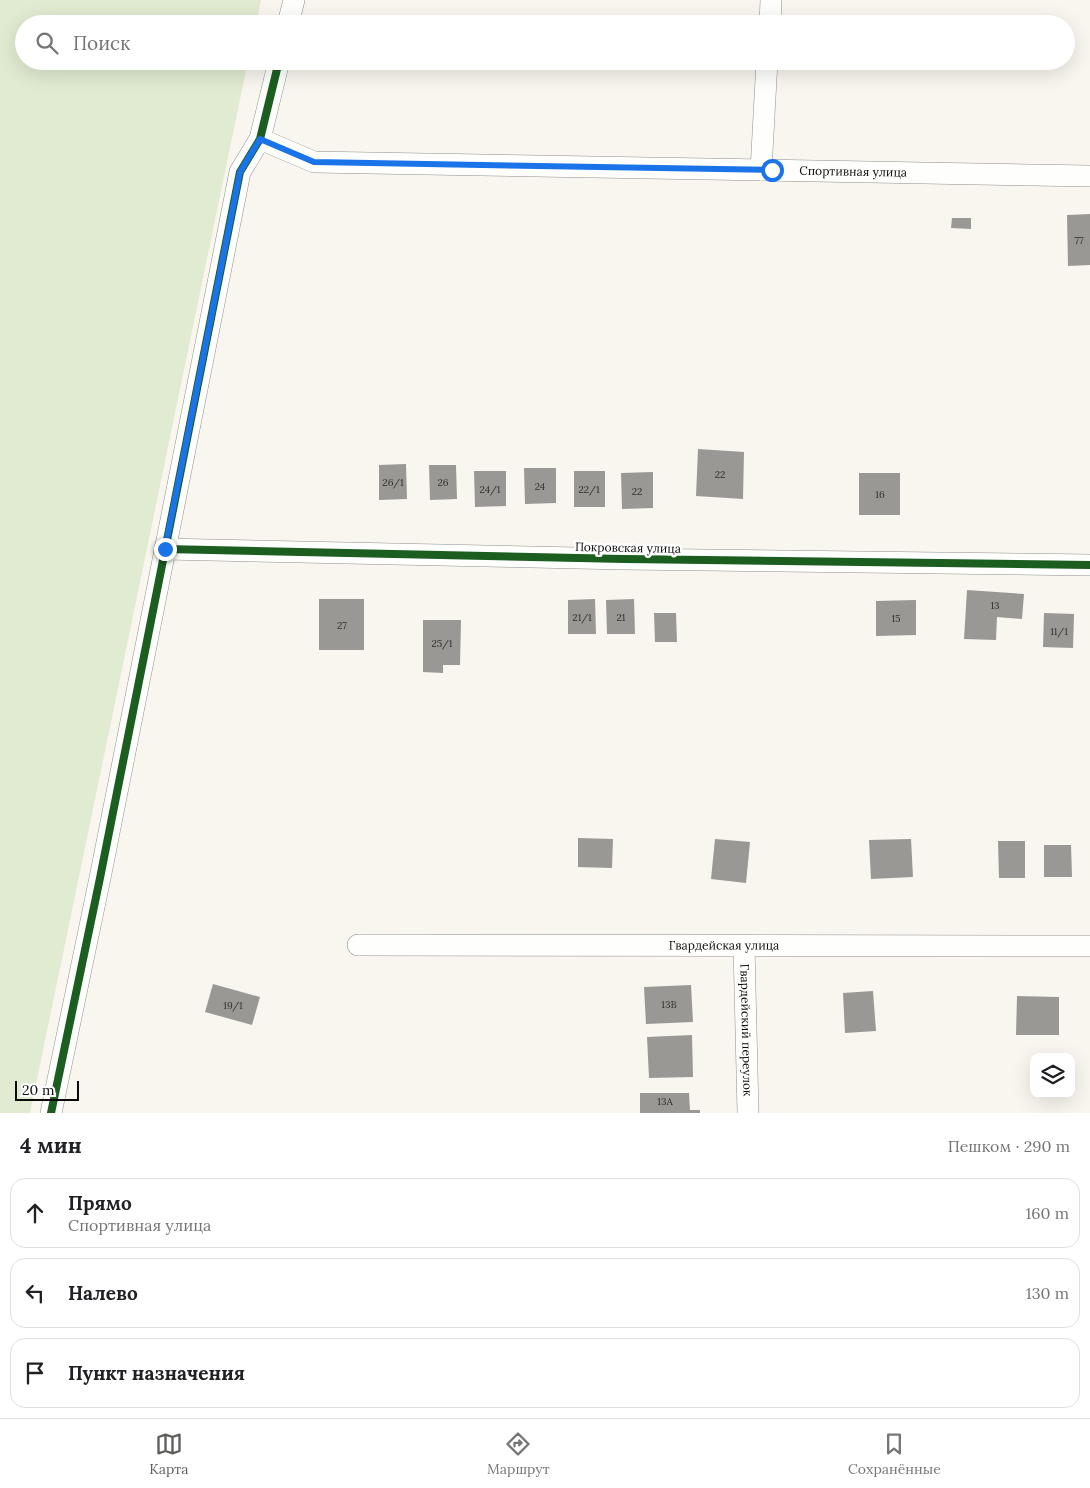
<!DOCTYPE html>
<html lang="ru">
<head>
<meta charset="utf-8">
<style>
  body { margin:0; font-family:Lora,serif; background:#f6f6f6; color:#202124 }
  .controls { position:absolute; right:15px; bottom:15px; display:grid; overflow:hidden; border-radius:10px; box-shadow:0 5px 20px #0002 }
  .controls button { width:45px; height:45px; display:grid; place-items:center; padding:0; border:0; border-bottom:1px solid #e0e0e0; background:#fff; color:#202124; font:25px sans-serif }
  .scale { position:absolute; left:15px; bottom:12px; width:64px; box-sizing:border-box; padding-left:5px; border:2px solid #0a0a0a; border-top:0; font-size:14px; line-height:18px; white-space:nowrap; color:#0a0a0a; -webkit-text-stroke:4px #fff; paint-order:stroke }
  .stop { position:absolute; width:15px; height:15px; margin:-11px; border:4px solid #1a73e8; border-radius:50%; background:#fff }
  .stop.end { background:#1a73e8; border-color:#fff; box-shadow:0 1px 5px #0008 }
  .list { margin:0; padding:0; list-style:none }
  h2 { display:flex; justify-content:space-between; align-items:center; height:65px; margin:0; padding:0 20px; font-size:21px }
  h2 small { font-size:16px; font-weight:400; color:#757577 }
  .list li { display:grid; grid-template-columns:32px 1fr auto; gap:15px; align-items:center; box-sizing:border-box; height:70px; margin:0 10px 10px; padding:0 10px; border:1px solid #e0e0e0; border-radius:15px }
  .list b { display:block; font-size:19px; white-space:nowrap }
  .list p { margin:0; font-size:16px; white-space:nowrap; color:#757577 }
  .list em { font-size:16px; font-style:normal; color:#757577 }
  .icon { flex:none; width:28px; height:28px; fill:none; stroke:currentColor; stroke-width:2; stroke-linecap:round; stroke-linejoin:round }
  .map { position:relative; flex:none; width:1090px; height:1113px; overflow:hidden }
  .search { position:absolute; background:#fff; box-shadow:0 5px 20px #0002; left:15px; right:15px; top:15px; height:55px; display:flex; align-items:center; gap:12px; box-sizing:border-box; padding:0 18px; border-radius:28px; color:#757577; font-size:19px }
  .sheet { height:305px; background:#fff }
  nav { display:flex; justify-content:space-around; align-items:center; box-sizing:border-box; height:70px; border-top:1px solid #e0e0e0; background:#fff; font-size:14px; color:#757577 }
  nav a { display:grid; justify-items:center; gap:2px }
  nav .on { color:#5d5d5a }
  .map>svg:first-child { display:block }
  .green { fill:#e0ebd1 }
  .building { fill:#9a9894 }
  .lines { fill:none; stroke-linecap:round; stroke-linejoin:round }
  .minor-casing { stroke:#91908d; stroke-width:22 }
  .minor { stroke:#fefefc; stroke-width:21 }
  .cycleway-casing { stroke:#fff; stroke-width:11 }
  .cycleway { stroke:#1b5e20; stroke-width:8 }
  .route { stroke:#1a73e8; stroke-width:6 }
  .labels { text-anchor:middle; stroke-width:5; stroke-linejoin:round; paint-order:stroke }
  .number-label { font-size:10px; fill:#2e2e2c }
  .street-label { font-size:12px; fill:#0a0a0a; stroke:#fff }
</style>
</head>
<body>
<div class="map">
<svg width="1090" height="1113" viewBox="0 0 1090 1113">
  <rect width="100%" height="100%" fill="#f8f6ee"/>
  <!-- green -->
  <polygon class="green" points="0,0 261,0 256,24 24,24 24,61 248,61 30,1113 0,1113"/>
  <!-- building -->
  <g class="building">
    <polygon points="1090,214 1090,265 1068,266 1067,215"/>
    <polygon points="952,218 971,218 971,229 951,228"/>
    <polygon points="698,449 744,452 743,499 696,496"/>
    <polygon points="406,464 407,499 379,500 379,465"/>
    <polygon points="429,465 456,465 457,499 430,500"/>
    <polygon points="524,468 556,468 556,503 525,504"/>
    <polygon points="474,471 506,471 506,506 475,507"/>
    <rect x="574" y="471" width="31" height="36"/>
    <polygon points="653,472 653,508 622,509 621,473"/>
    <rect x="859" y="473" width="41" height="42"/>
    <polygon points="967,590 1024,594 1022,619 997,617 996,640 964,639"/>
    <rect x="319" y="599" width="45" height="51"/>
    <polygon points="595,599 596,634 568,634 568,600"/>
    <polygon points="634,599 635,634 607,634 606,600"/>
    <polygon points="916,600 916,635 876,636 876,601"/>
    <polygon points="654,613 676,613 677,642 655,642"/>
    <polygon points="1044,613 1074,614 1073,648 1043,647"/>
    <polygon points="423,620 461,620 460,665 443,665 443,673 423,672"/>
    <polygon points="578,838 613,839 612,868 578,867"/>
    <polygon points="715,839 750,842 746,883 711,879"/>
    <polygon points="911,839 913,877 871,879 869,840"/>
    <polygon points="998,841 1025,841 1025,878 999,878"/>
    <polygon points="1044,845 1071,845 1072,877 1044,877"/>
    <polygon points="213,984 260,997 252,1025 205,1012"/>
    <polygon points="691,985 693,1022 646,1024 644,987"/>
    <polygon points="873,991 876,1031 845,1033 843,993"/>
    <polygon points="1017,996 1059,997 1059,1035 1016,1035"/>
    <polygon points="692,1035 693,1077 649,1078 647,1037"/>
    <polygon points="640,1093 689,1093 690,1110 700,1110 700,1113 640,1113"/>
  </g>
  <g class="lines">
    <defs>
      <g id="minor">
        <polyline points="288,24 294,0"/>
        <polyline points="770,24 771,0"/>
        <path id="s1" d="M 260,139 L 314,162 L 1090,176"/>
        <polyline points="761,170 767,61"/>
        <polyline points="165,549 625,559 1090,565"/>
        <path id="s2" d="M 358,945 L 1090,946"/>
        <path id="s3" d="M 744,946 L 748,1113"/>
        <polyline points="51,1113 100,878 240,172 260,139 279,61"/>
      </g>
    </defs>
    <!-- minor casing -->
    <use href="#minor" class="minor-casing"/>
    <!-- minor -->
    <use href="#minor" class="minor"/>
    <defs>
      <g id="cycleway">
        <polyline points="165,549 625,559 1090,565"/>
        <polyline points="51,1113 100,878 240,172 260,139 279,61"/>
      </g>
    </defs>
    <!-- cycleway casing -->
    <use href="#cycleway" class="cycleway-casing"/>
    <!-- cycleway -->
    <use href="#cycleway" class="cycleway"/>
  </g>
  <g class="lines">
    <!-- route -->
    <polyline class="route" points="165,549 240,172 260,139 314,162 772,170"/>
  </g>
  <g class="labels">
    <!-- number labels -->
    <g class="number-label">
      <text x="1079" y="244">77</text>
      <text x="720" y="478">22</text>
      <text x="393" y="486">26/1</text>
      <text x="443" y="486">26</text>
      <text x="540" y="490">24</text>
      <text x="490" y="493">24/1</text>
      <text x="589" y="493">22/1</text>
      <text x="637" y="495">22</text>
      <text x="880" y="498">16</text>
      <text x="995" y="609">13</text>
      <text x="582" y="621">21/1</text>
      <text x="621" y="621">21</text>
      <text x="896" y="622">15</text>
      <text x="342" y="629">27</text>
      <text x="1059" y="635">11/1</text>
      <text x="442" y="647">25/1</text>
      <text x="669" y="1008">13В</text>
      <text x="233" y="1009">19/1</text>
      <text x="665" y="1105">13А</text>
    </g>
    <!-- street labels -->
    <g class="street-label">
      <text dy="4" stroke="none"><textPath href="#s1" startOffset="598">Спортивная улица</textPath></text>
      <text transform="translate(628 548) rotate(1)" y="4">Покровская улица</text>
      <text dy="4" stroke="none"><textPath href="#s2" startOffset="366">Гвардейская улица</textPath></text>
      <text dy="4" stroke="none"><textPath href="#s3" startOffset="84">Гвардейский переулок</textPath></text>
    </g>
  </g>
</svg>
<div class="controls">
<button><svg class="icon" aria-label="layers" viewBox="0 0 24 24"><path d="M12 4l9 5-9 5-9-5zM3 14l9 5 9-5"/></svg></button>
</div>
<div class="scale">20 m</div>
<div class="stop" style="left:772px;top:170px"></div>
<div class="stop end" style="left:165px;top:549px"></div>
<div class="search"><svg class="icon" aria-label="search" viewBox="0 0 24 24"><circle cx="10" cy="10" r="6"/><path d="M15 15l6 6"/></svg>Поиск</div>
</div>
<section class="sheet">
<h2>4 мин<small>Пешком · 290 m</small></h2>
<ul class="list">
<li><svg class="icon" aria-label="ahead" viewBox="0 0 24 24"><path d="M12 20V5M6 11l6-6 6 6"/></svg><div><b>Прямо</b><p>Спортивная улица</p></div><em>160 m</em></li>
<li><svg class="icon" aria-label="left" viewBox="0 0 24 24"><path d="M17 20v-9H6M10 6l-5 5 5 5"/></svg><div><b>Налево</b></div><em>130 m</em></li>
<li><svg class="icon" aria-label="arrive" viewBox="0 0 24 24"><path d="M6 21V4h12l-3 4 3 4H6"/></svg><div><b>Пункт назначения</b></div></li>
</ul>
</section>
<nav>
<a class="on"><svg class="icon" aria-label="map" viewBox="0 0 24 24"><path d="M3 6l6-2 6 2 6-2v14l-6 2-6-2-6 2zM9 4v14M15 6v14"/></svg>Карта</a>
<a><svg class="icon" aria-label="directions" viewBox="0 0 24 24"><path d="M12 3l9 9-9 9-9-9zM9 14v-3h6M13 9l2 2-2 2"/></svg>Маршрут</a>
<a><svg class="icon" aria-label="saved" viewBox="0 0 24 24"><path d="M7 4h10v16l-5-4-5 4z"/></svg>Сохранённые</a>
</nav>
</body>
</html>
